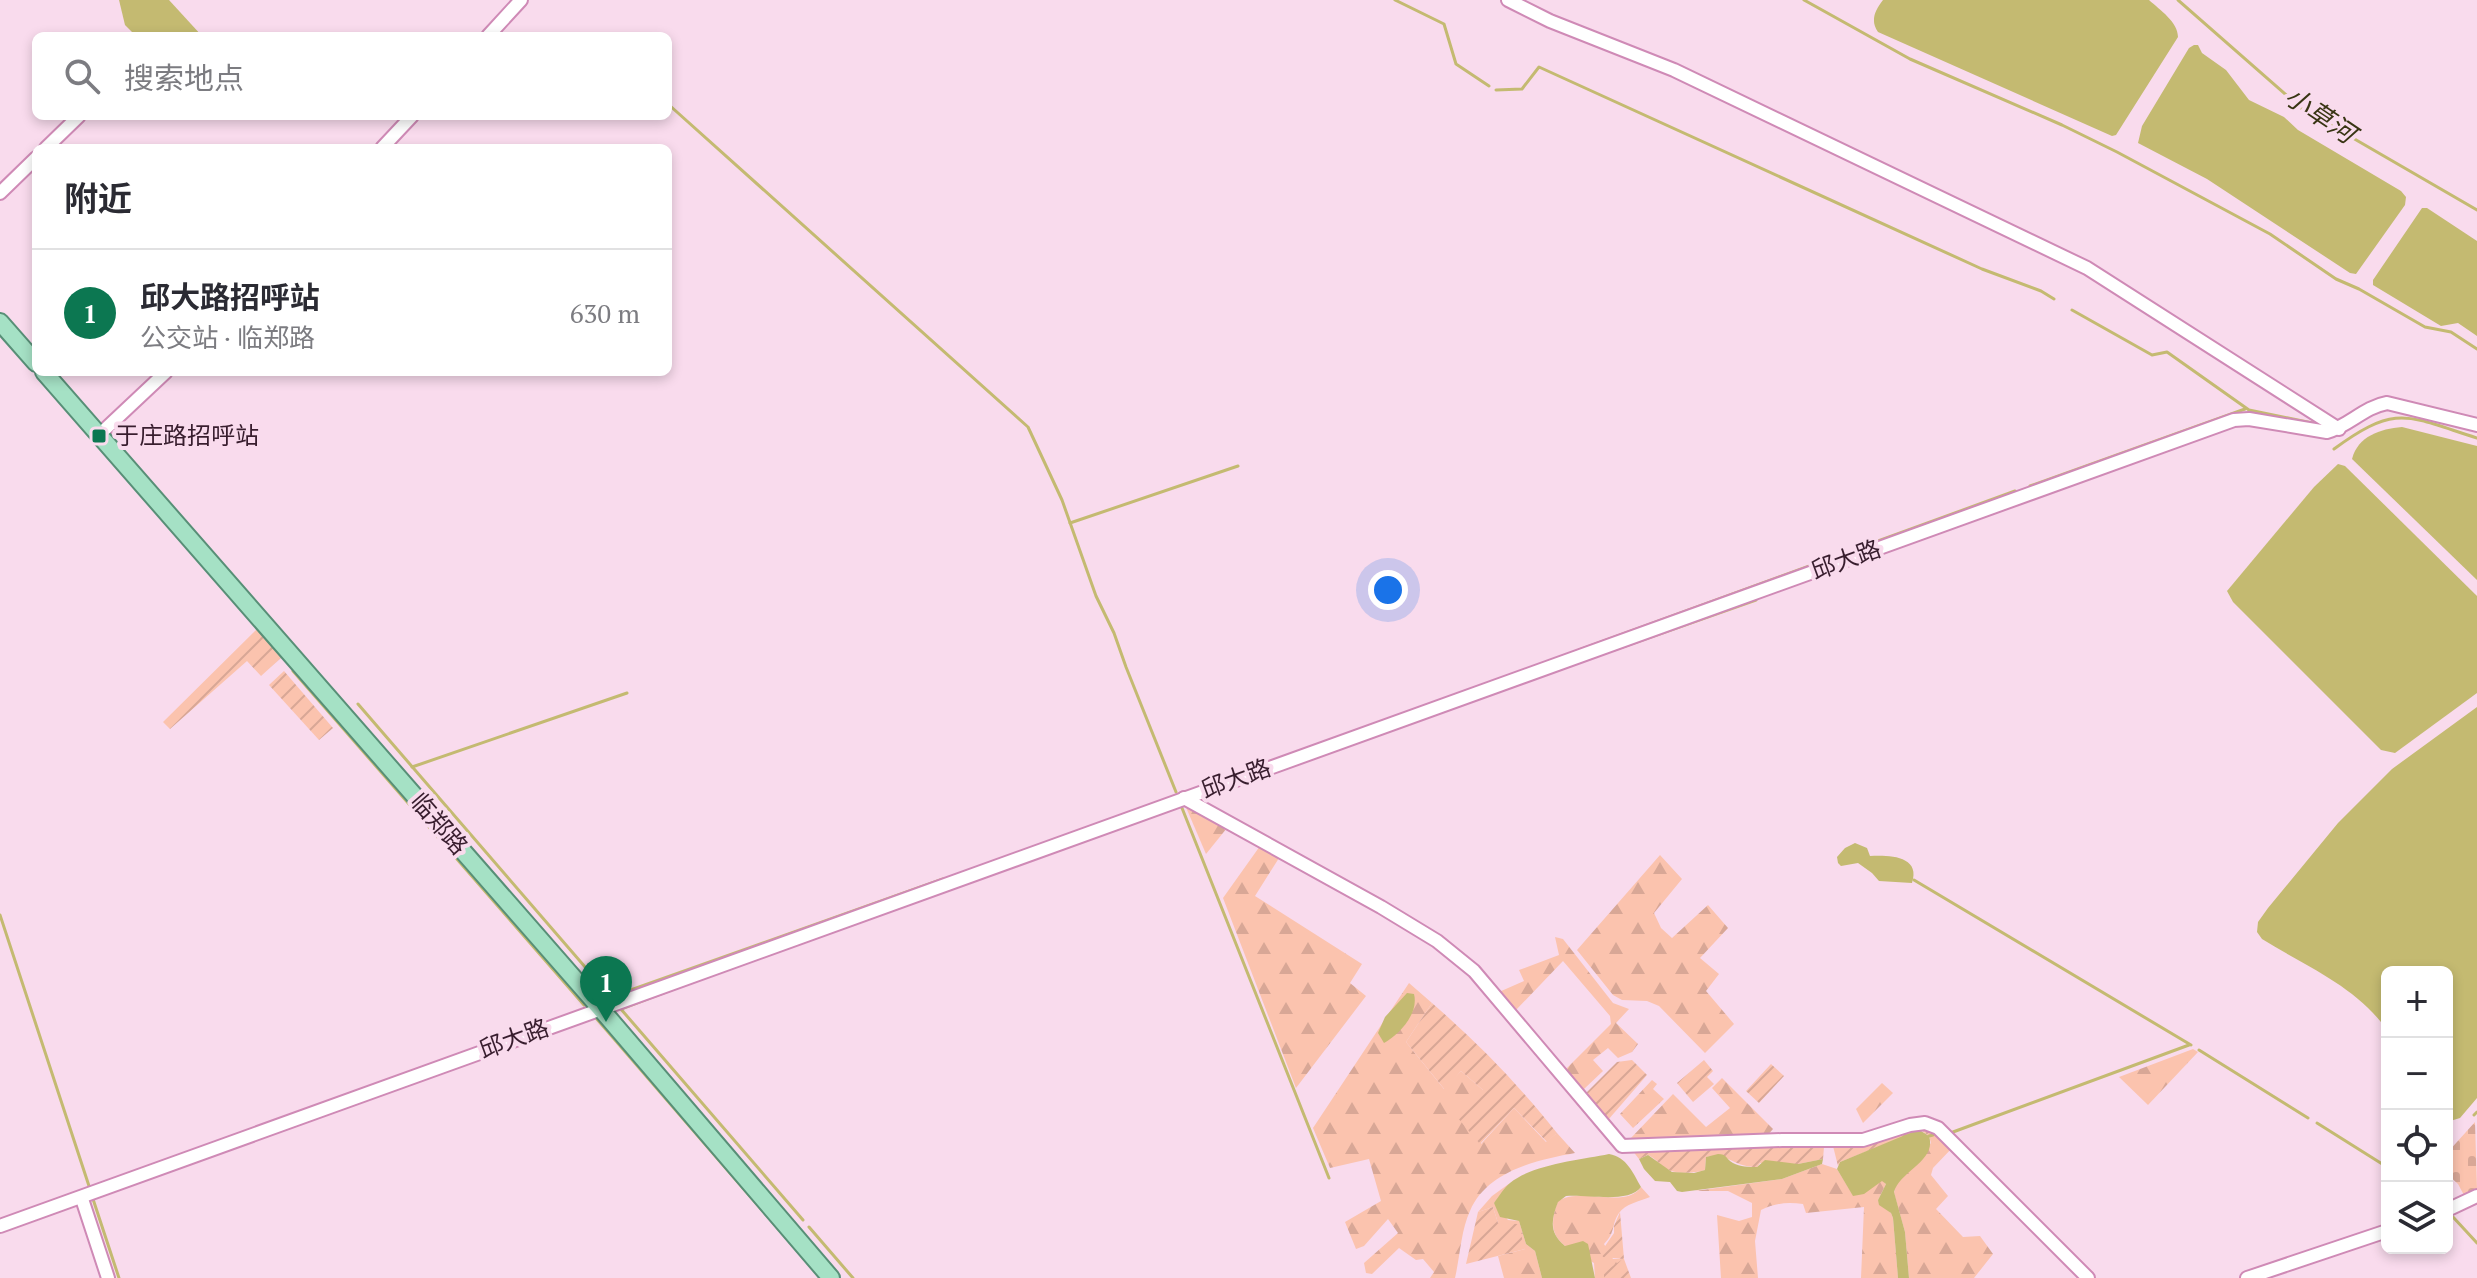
<!DOCTYPE html>
<html lang="zh">
<head>
<meta charset="utf-8">
<style>
  body { margin:0; font-family:"PT Serif","Noto Sans SC",serif; background:#f2f2f3; color:#2b2b33 }
  .controls { position:absolute; right:24px; bottom:24px; display:grid; overflow:hidden; border-radius:12px; box-shadow:0 4px 12px #0003 }
  .controls button { width:72px; height:72px; display:grid; place-items:center; padding:0; border:0; border-bottom:2px solid #e1e1e2; background:#fff; color:#2b2b33; font:40px sans-serif }
  .you { position:absolute; left:1388px; top:590px; width:28px; height:28px; margin:-20px; border:6px solid #fff; border-radius:50%; background:#1a73e8; box-shadow:0 0 0 12px #1a73e833 }
  .badge { display:grid; place-items:center; width:52px; height:52px; border-radius:50%; background:#0c7751; color:#fff; font-size:26px; font-weight:700 }
  .pin { position:absolute; translate:-50% -66px; filter:drop-shadow(0 2px 4px #0008) }
  .pin::after { content:''; position:absolute; top:42px; width:28px; height:24px; background:inherit; clip-path:polygon(0 0,100% 0,50% 100%) }
  .list { margin:0; padding:0; list-style:none }
  h2 { display:flex; justify-content:space-between; align-items:center; height:104px; margin:0; padding:0 32px; font-size:34px }
  h2 small { font-size:26px; font-weight:400; color:#7c7c81 }
  .list li { display:grid; grid-template-columns:52px 1fr auto; gap:24px; align-items:center; box-sizing:border-box; height:128px; padding:0 32px; border-top:2px solid #e1e1e2 }
  .list b { display:block; font-size:30px; white-space:nowrap }
  .list p { margin:0; font-size:26px; white-space:nowrap; color:#7c7c81 }
  .list em { font-size:26px; font-style:normal; color:#7c7c81 }
  .icon { flex:none; width:44px; height:44px; fill:none; stroke:currentColor; stroke-width:2; stroke-linecap:round; stroke-linejoin:round }
  .map { position:relative; flex:none; width:2477px; height:1278px; overflow:hidden }
  .search { position:absolute; background:#fff; box-shadow:0 4px 12px #0003; left:32px; top:32px; width:640px; height:88px; display:flex; align-items:center; gap:20px; box-sizing:border-box; padding:0 28px; border-radius:12px; color:#7c7c81; font-size:30px }
  .panel { position:absolute; background:#fff; box-shadow:0 4px 12px #0003; left:32px; top:144px; width:640px; height:232px; border-radius:12px }
  .map>svg:first-child { display:block }
  .forest { fill:url(#forest-firs) }
  .cemetery { fill:url(#cemetery-stones) }
  .garden { fill:url(#garden-furrows) }
  .water { fill:#c4ba71 }
  .lines { fill:none; stroke-linecap:round; stroke-linejoin:round }
  .stream { stroke:#c4ba71; stroke-width:3 }
  .minor-casing { stroke:#cf8ab6; stroke-width:16 }
  .major-casing { stroke:#588f77; stroke-width:20 }
  .minor { stroke:#fff; stroke-width:12 }
  .major { stroke:#a5e1c5; stroke-width:16 }
  .poi-dot { fill:#0c7751; stroke:#f9dbed; stroke-width:3 }
  .labels { text-anchor:middle; stroke-width:8; stroke-linejoin:round; paint-order:stroke }
  .poi-label { font-size:24px; fill:#381d2e; stroke:#f9dbed; text-anchor:start }
  .street-label { font-size:24px; fill:#381d2e; stroke:#f9dbed }
  .water-label { font-size:26px; font-style:italic; fill:#393514; stroke:#f9dbed }
</style>
</head>
<body>
<div class="map">
<svg width="2477" height="1278" viewBox="0 0 2477 1278">
  <defs>
    <pattern id="forest-firs" width="22" height="20" patternUnits="userSpaceOnUse" patternTransform="scale(2)"><rect width="22" height="20" fill="#fbc3ae"/><path d="M5 1l3.5 6h-7zM16 11l3.5 6h-7z" fill="#d8a796"/></pattern>
    <pattern id="cemetery-stones" width="16" height="16" patternUnits="userSpaceOnUse" patternTransform="scale(2)"><rect width="16" height="16" fill="#fbc3ae"/><path d="M2 7V4a2 2 0 0 1 4 0v3zM10 15v-3a2 2 0 0 1 4 0v3z" fill="#d8a796"/></pattern>
    <pattern id="garden-furrows" width="10" height="10" patternUnits="userSpaceOnUse" patternTransform="scale(2)"><rect width="10" height="10" fill="#fbc3ae"/><path d="M-1 1l2-2M0 10L10 0M9 11l2-2" fill="none" stroke="#d8a796"/></pattern>
  </defs>
  <rect width="100%" height="100%" fill="#f9dbed"/>
  <!-- forest -->
  <g class="forest">
    <polygon points="1185,805 1227,828 1206,854"/>
    <polygon points="1260,846 1279,858 1255,896 1362,964 1350,983 1366,996 1296,1088 1223,898"/>
    <polygon points="1660,855 1682,879 1654,913 1661,928 1672,938 1708,905 1728,928 1700,958 1719,974 1706,991 1734,1024 1705,1053 1659,1006 1647,1001 1622,1000 1613,995 1577,950"/>
    <polygon points="1555,937 1563,939 1613,1003 1629,1009 1616,1023 1638,1044 1632,1052 1618,1058 1608,1048 1593,1060 1603,1071 1584,1089 1565,1070 1611,1024 1610,1016 1563,961 1515,1011 1499,992 1524,981 1519,970 1559,955"/>
    <path d="M 1409,983 L 1432,1003 L 1406,1042 L 1444,1089 L 1461,1071 L 1483,1090 L 1481,1144 L 1514,1108 L 1546,1142 L 1557,1133 L 1575,1153 C 1537,1160 1487,1171 1470,1211 C 1461,1230 1460,1257 1455,1278 L 1430,1278 L 1434,1272 L 1423,1259 L 1416,1260 L 1399,1248 L 1372,1274 L 1366,1273 L 1364,1263 L 1398,1233 L 1388,1219 L 1364,1246 L 1356,1249 L 1345,1222 L 1381,1201 L 1369,1159 L 1330,1168 L 1313,1128 Z"/>
    <polygon points="2193,1049 2198,1052 2148,1105 2119,1077"/>
    <polygon points="1722,1078 1773,1129 1766,1137 1634,1143 1630,1139 1673,1094 1706,1127 1730,1108 1712,1088"/>
    <polygon points="1652,1080 1657,1084 1653,1089 1664,1099 1633,1128 1620,1114"/>
    <polygon points="1882,1083 1893,1093 1863,1123 1856,1109"/>
    <polygon points="1940,1134 1953,1147 1933,1168 1931,1175 1948,1196 1936,1209 1963,1237 1980,1236 1993,1254 1974,1278 1909,1278 1905,1232 1894,1193 1896,1182 1931,1143 1929,1136"/>
    <path d="M 1822,1164 L 1837,1169 L 1853,1195 L 1882,1180 L 1886,1184 L 1878,1200 L 1891,1213 L 1893,1218 L 1898,1278 L 1861,1278 L 1864,1207 L 1806,1213 L 1803,1204 C 1787,1202 1775,1203 1761,1210 L 1755,1241 L 1758,1278 L 1721,1278 L 1717,1215 L 1739,1221 L 1752,1217 L 1752,1203 L 1728,1191 L 1695,1191 L 1782,1179 Z"/>
    <polygon points="1510,1183 1494,1203 1508,1220 1519,1221 1526,1244 1535,1251 1542,1278 1504,1278 1498,1256 1525,1249 1498,1223 1493,1207 1478,1212 1492,1196"/>
    <path d="M 1641,1187 L 1650,1197 C 1640,1201 1625,1204 1619,1213 C 1611,1225 1616,1232 1604,1244 L 1613,1259 L 1624,1259 L 1605,1272 L 1604,1278 L 1595,1278 L 1594,1263 C 1564,1246 1543,1240 1558,1201 C 1583,1186 1625,1210 1641,1187 Z"/>
  </g>
  <!-- cemetery -->
  <polygon class="cemetery" points="2475,1122 2477,1190 2465,1197 2458,1184 2447,1174 2447,1153"/>
  <!-- garden -->
  <g class="garden">
    <polygon points="257,629 282,657 261,676 247,661 170,729 163,722"/>
    <polygon points="284,671 333,728 319,740 269,685"/>
    <path d="M 1432,1003 C 1478,1043 1519,1085 1557,1133 L 1547,1142 L 1514,1108 L 1480,1144 L 1457,1117 L 1483,1090 L 1461,1071 L 1445,1090 L 1406,1042 Z"/>
    <polygon points="1632,1060 1647,1075 1608,1120 1585,1094 1617,1062"/>
    <polygon points="1704,1060 1713,1071 1707,1077 1714,1084 1693,1102 1677,1083"/>
    <polygon points="1771,1064 1784,1076 1759,1103 1746,1091"/>
    <polygon points="1921,1127 1940,1134 1929,1136 1922,1131 1915,1132 1840,1162 1838,1166 1833,1146"/>
    <path d="M 1820,1145 L 1824,1147 L 1823,1159 L 1798,1164 L 1760,1163 L 1757,1167 C 1732,1167 1729,1152 1706,1157 L 1705,1170 C 1696,1173 1681,1174 1671,1171 C 1662,1168 1657,1159 1648,1155 L 1639,1159 L 1632,1150 Z"/>
    <polygon points="1493,1207 1498,1223 1518,1224 1525,1249 1466,1264 1478,1212"/>
    <polygon points="1620,1212 1624,1259 1631,1278 1604,1278 1604,1272 1623,1259 1603,1257 1601,1252 1614,1233 1614,1226"/>
  </g>
  <!-- water -->
  <g class="water">
    <polygon points="119,0 169,0 202,36 136,36 125,25"/>
    <path d="M 1883,0 L 2149,0 C 2160,10 2178,22 2178,37 L 2116,135 L 2112,136 L 1878,32 C 1870,21 1875,10 1883,0 Z"/>
    <polygon points="2194,45 2198,45 2202,53 2226,70 2249,100 2284,117 2298,130 2401,191 2406,197 2405,205 2356,274 2350,273 2207,179 2138,143 2142,126 2189,48"/>
    <polygon points="2422,208 2427,208 2477,241 2477,336 2458,323 2441,326 2373,285 2373,280"/>
    <path d="M 2402,427 L 2477,446 L 2477,580 L 2352,459 C 2358,436 2380,429 2402,427 Z"/>
    <polygon points="2338,464 2345,466 2477,596 2477,693 2395,753 2381,750 2233,602 2227,591 2314,487"/>
    <path d="M 2477,707 L 2477,1098 L 2460,1118 L 2447,1122 L 2447,972 L 2387,972 L 2387,1030 C 2356,986 2307,967 2262,939 L 2257,932 L 2258,922 L 2268,908 L 2338,823 L 2392,769 Z"/>
    <path d="M 1855,843 L 1867,848 L 1870,856 C 1890,855 1921,856 1912,883 L 1879,881 L 1872,873 L 1858,863 L 1841,866 L 1838,863 L 1837,857 L 1845,848 Z"/>
    <path d="M 1407,993 L 1414,994 C 1419,1013 1400,1034 1384,1043 L 1378,1033 L 1385,1017 Z"/>
    <path d="M 1915,1131 L 1921,1131 L 1929,1136 C 1937,1161 1900,1171 1894,1192 L 1905,1232 L 1909,1278 L 1898,1278 L 1893,1218 L 1891,1213 L 1879,1205 L 1878,1200 L 1886,1184 L 1882,1181 L 1864,1194 L 1853,1196 L 1837,1169 L 1840,1162 Z"/>
    <path d="M 1609,1154 C 1627,1157 1633,1173 1641,1187 C 1629,1204 1587,1194 1566,1196 L 1558,1202 C 1551,1220 1549,1233 1565,1246 L 1583,1241 L 1588,1244 L 1595,1278 L 1542,1278 L 1535,1251 L 1526,1244 L 1519,1221 L 1500,1217 L 1494,1203 C 1499,1196 1504,1188 1510,1183 C 1533,1164 1581,1160 1609,1154 Z"/>
    <path d="M 1718,1154 C 1727,1154 1726,1159 1733,1163 C 1740,1167 1749,1167 1757,1167 L 1765,1160 L 1798,1164 L 1823,1159 L 1822,1164 L 1782,1179 L 1682,1192 L 1677,1191 L 1670,1182 L 1655,1181 L 1644,1169 L 1639,1159 L 1648,1155 L 1672,1172 L 1694,1173 L 1705,1170 L 1706,1157 Z"/>
  </g>
  <g class="lines">
    <!-- stream -->
    <g class="stream">
      <polyline points="1395,0 1444,24 1456,64 1489,86"/>
      <polyline points="1804,0 1910,59 2062,125 2117,152 2270,234 2336,279 2359,289 2425,327 2451,332 2477,349"/>
      <polyline points="2178,0 2301,108 2477,210"/>
      <polyline points="1496,90 1522,89 1539,67 1982,269 2041,291 2054,299"/>
      <polyline points="668,104 1028,427 1062,500 1096,596 1114,633 1126,667 1176,792"/>
      <polyline points="2072,310 2152,355 2167,352 2249,410 2322,425"/>
      <path d="M 2334,449 C 2397,403 2407,416 2477,438"/>
      <polyline points="2030,486 2245,409"/>
      <polyline points="1070,523 1238,466"/>
      <polyline points="1579,650 2015,491"/>
      <polyline points="1614,650 1756,600"/>
      <polyline points="293,671 584,1005"/>
      <polyline points="358,704 611,997"/>
      <polyline points="412,767 627,693"/>
      <polyline points="1182,808 1329,1178"/>
      <polyline points="1914,880 2191,1045"/>
      <polyline points="0,915 90,1189"/>
      <polyline points="611,997 943,879"/>
      <polyline points="620,1008 803,1220"/>
      <polyline points="621,1009 679,987"/>
      <polyline points="596,1018 819,1276"/>
      <polyline points="2199,1050 2308,1118"/>
      <polyline points="2474,1115 2477,1112"/>
      <polyline points="2317,1123 2387,1167"/>
      <polyline points="1953,1132 2189,1045"/>
      <polyline points="1929,1136 1933,1135"/>
      <polyline points="92,1196 119,1278"/>
      <polyline points="2453,1217 2477,1243"/>
      <polyline points="809,1227 853,1278"/>
    </g>
    <defs>
      <g id="minor">
        <polyline points="1508,0 1550,21 1674,70 2087,268 2339,429"/>
        <polyline points="488,36 521,0"/>
        <polyline points="46,148 79,116"/>
        <polyline points="382,148 412,116"/>
        <polyline points="0,193 36,158"/>
        <polyline points="100,434 166,372"/>
        <polyline points="1184,798 1381,907 1437,941 1474,971 1622,1146 1782,1140 1863,1140 1910,1125 1925,1123 1938,1128 2088,1278"/>
        <polyline points="83,1202 108,1278"/>
        <polyline points="2447,1210 2477,1196"/>
        <path d="M 0,1226 L 2234,420 L 2249,419 L 2327,432 C 2349,426 2364,407 2387,403 L 2477,425"/>
        <polyline points="2247,1278 2387,1231"/>
      </g>
      <g id="major">
        <polyline points="0,322 36,363"/>
        <polyline points="44,372 600,1008 831,1278"/>
      </g>
    </defs>
    <!-- minor casing -->
    <use href="#minor" class="minor-casing"/>
    <!-- major casing -->
    <use href="#major" class="major-casing"/>
    <!-- minor -->
    <use href="#minor" class="minor"/>
    <!-- major -->
    <use href="#major" class="major"/>
  </g>
  <!-- markers -->
  <rect class="poi-dot" x="91" y="428" width="16" height="16" rx="4"/>
  <g class="labels">
    <!-- poi labels -->
    <g class="poi-label">
      <text x="115" y="444">于庄路招呼站</text>
    </g>
    <!-- street labels -->
    <g class="street-label">
      <text transform="translate(1846 560) rotate(-20)" y="8">邱大路</text>
      <text transform="translate(1236 779) rotate(-20)" y="8">邱大路</text>
      <text transform="translate(439 824) rotate(49)" y="8">临郑路</text>
      <text transform="translate(514 1039) rotate(-20)" y="8">邱大路</text>
    </g>
    <!-- water labels -->
    <g class="water-label">
      <text transform="translate(2320 115) rotate(34)" y="9">小草河</text>
    </g>
  </g>
</svg>
<div class="controls">
<button>+</button>
<button>−</button>
<button><svg class="icon" aria-label="locate" viewBox="0 0 24 24"><circle cx="12" cy="12" r="6"/><path d="M12 2v4M12 18v4M2 12h4M18 12h4"/></svg></button>
<button><svg class="icon" aria-label="layers" viewBox="0 0 24 24"><path d="M12 4l9 5-9 5-9-5zM3 14l9 5 9-5"/></svg></button>
</div>
<div class="you"></div>
<div class="pin badge" style="left:606px;top:1022px">1</div>
<div class="search"><svg class="icon" aria-label="search" viewBox="0 0 24 24"><circle cx="10" cy="10" r="6"/><path d="M15 15l6 6"/></svg>搜索地点</div>
<section class="panel">
<h2>附近<small></small></h2>
<ul class="list">
<li><span class="badge">1</span><div><b>邱大路招呼站</b><p>公交站 · 临郑路</p></div><em>630 m</em></li>
</ul>
</section>
</div>
</body>
</html>
